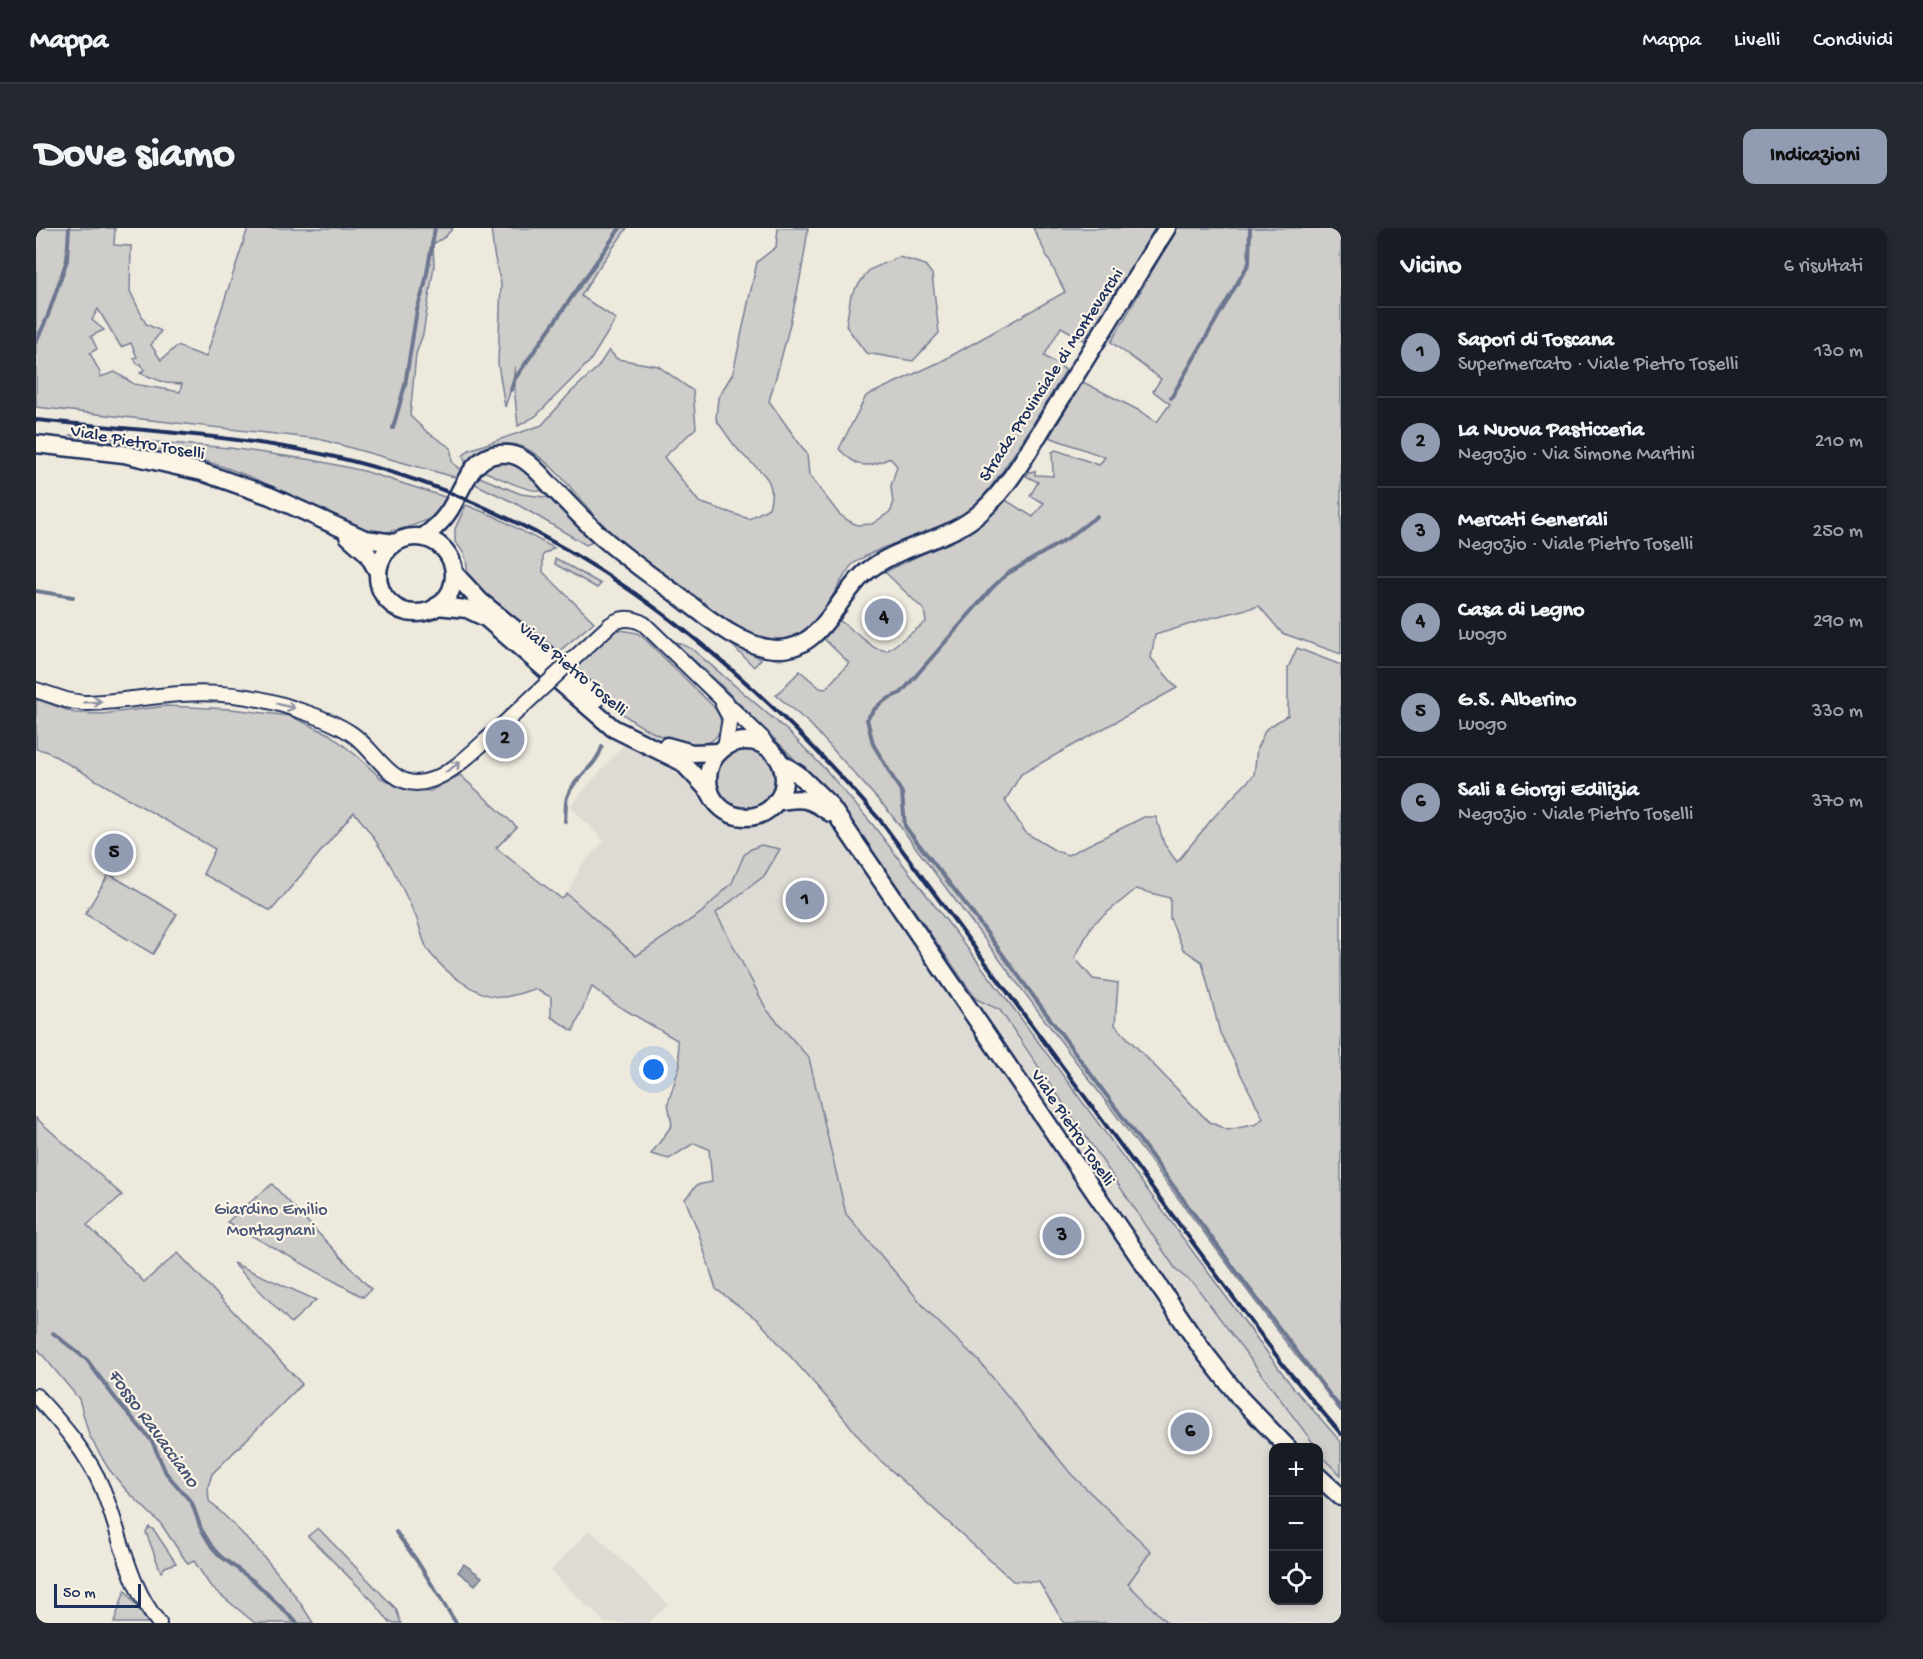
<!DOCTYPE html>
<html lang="it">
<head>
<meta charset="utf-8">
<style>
  body { margin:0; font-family:"Gochi Hand",sans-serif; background:#242831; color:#f1f3f6 }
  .controls { position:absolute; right:18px; bottom:18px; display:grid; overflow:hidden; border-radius:12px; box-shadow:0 3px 9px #0003 }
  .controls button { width:54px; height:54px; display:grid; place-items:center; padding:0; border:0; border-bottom:2px solid #363941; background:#171b24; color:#f1f3f6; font:30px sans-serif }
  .scale { position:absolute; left:18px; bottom:15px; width:87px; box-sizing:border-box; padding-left:6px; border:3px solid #1b2f5e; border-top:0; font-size:16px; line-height:21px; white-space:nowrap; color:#1b2f5e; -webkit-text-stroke:4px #fcf5e5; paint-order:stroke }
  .you { position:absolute; left:618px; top:842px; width:21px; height:21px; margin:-15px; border:4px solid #fff; border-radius:50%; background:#1a73e8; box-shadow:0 0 0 9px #1a73e833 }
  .badge { display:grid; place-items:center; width:39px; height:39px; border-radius:50%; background:#919bb2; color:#111; font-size:20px; font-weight:700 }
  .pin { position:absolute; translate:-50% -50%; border:3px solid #fff; box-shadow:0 2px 6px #0006 }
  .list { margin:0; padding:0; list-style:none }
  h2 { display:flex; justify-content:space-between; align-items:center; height:78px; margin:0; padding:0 24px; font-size:26px }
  h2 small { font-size:20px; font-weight:400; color:#9ea1a6 }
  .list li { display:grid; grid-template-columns:39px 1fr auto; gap:18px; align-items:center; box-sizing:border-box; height:90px; padding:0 24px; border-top:2px solid #363941 }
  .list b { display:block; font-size:22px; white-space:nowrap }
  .list p { margin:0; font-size:20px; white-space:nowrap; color:#9ea1a6 }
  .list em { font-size:20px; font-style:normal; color:#9ea1a6 }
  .icon { flex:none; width:33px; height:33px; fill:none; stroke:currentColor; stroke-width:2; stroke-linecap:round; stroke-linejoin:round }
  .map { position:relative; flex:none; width:1305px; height:1395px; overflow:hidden; border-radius:12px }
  header { display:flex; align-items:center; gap:36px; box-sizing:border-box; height:84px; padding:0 30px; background:#171b24; border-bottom:2px solid #363941 }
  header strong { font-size:28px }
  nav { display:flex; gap:33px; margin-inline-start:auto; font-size:21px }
  .intro { display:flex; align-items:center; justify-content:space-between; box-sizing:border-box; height:144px; padding:0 36px }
  h1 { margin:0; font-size:42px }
  .button { padding:15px 27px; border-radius:12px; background:#919bb2; color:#111; font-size:21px; font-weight:700 }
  main { display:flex; gap:36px; padding:0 36px }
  aside { flex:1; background:#171b24; border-radius:12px; box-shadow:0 3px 9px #0003 }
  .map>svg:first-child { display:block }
  .built { fill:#dedbd4 }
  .green { fill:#cfcdca; stroke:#757e94; stroke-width:1.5; fill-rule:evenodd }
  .water { fill:#a2a7af; stroke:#6c778f; stroke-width:1.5 }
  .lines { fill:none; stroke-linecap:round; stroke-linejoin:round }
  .stream { stroke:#6c778f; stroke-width:4 }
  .minor-casing { stroke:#1b2f5e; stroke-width:18 }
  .major-casing { stroke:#1b2f5e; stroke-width:21 }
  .minor { stroke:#fcf5e5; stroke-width:14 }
  .major { stroke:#fcf5e5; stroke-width:16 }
  .rail { stroke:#1b2f5e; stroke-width:4 }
  .minor-bridge-casing { stroke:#1b2f5e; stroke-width:18; stroke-linecap:butt }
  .minor-bridge { stroke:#fcf5e5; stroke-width:14 }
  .oneway { stroke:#8c92a2 }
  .labels { text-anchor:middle; stroke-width:4.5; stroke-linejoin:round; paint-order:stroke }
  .street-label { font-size:18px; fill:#1b2f5e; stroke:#fcf5e5 }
  .park-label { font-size:18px; fill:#485679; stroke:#fcf5e5 }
  .water-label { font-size:20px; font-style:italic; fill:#445376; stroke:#fcf5e5 }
</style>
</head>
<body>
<header>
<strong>Mappa</strong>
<nav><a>Mappa</a><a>Livelli</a><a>Condividi</a></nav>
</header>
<div class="intro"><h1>Dove siamo</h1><a class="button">Indicazioni</a></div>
<main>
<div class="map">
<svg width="1305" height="1395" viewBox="0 0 1305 1395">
  <rect width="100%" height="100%" fill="#eee9dd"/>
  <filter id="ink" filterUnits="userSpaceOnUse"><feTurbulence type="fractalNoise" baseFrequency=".0167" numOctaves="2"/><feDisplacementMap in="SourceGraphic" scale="12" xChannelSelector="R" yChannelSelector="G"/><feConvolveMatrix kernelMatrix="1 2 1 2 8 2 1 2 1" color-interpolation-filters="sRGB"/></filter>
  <g filter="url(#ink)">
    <!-- built -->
    <g class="built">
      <polygon points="607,500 629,510 666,517 697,505 713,503 737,510 799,572 811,588 940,770 964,782 1141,1043 1159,1057 1280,1219 1238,1220 1238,1372 1282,1372 1283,1223 1305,1247 1305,1395 1131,1395 1092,1356 1115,1322 1036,1247 943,1133 896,1088 810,986 773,830 731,782 680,685 728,648 744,621 708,627 696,654 665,685 600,728 531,666 545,638 568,613 534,578 582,523"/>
      <polygon points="554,1302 632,1376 613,1395 569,1395 514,1343"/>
    </g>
    <!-- green -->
    <g class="green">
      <path d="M 0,0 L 79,0 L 78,17 L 95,18 L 94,63 L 110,96 L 125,103 L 115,117 L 125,132 L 141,118 L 170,129 L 212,0 L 417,0 L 409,9 L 397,16 L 398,38 L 387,106 L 380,126 L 374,188 L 391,204 L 415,220 L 416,234 L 425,243 L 422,250 L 283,211 L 0,179 ZM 62,81 L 85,119 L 95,115 L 101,129 L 98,130 L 101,136 L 105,136 L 108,142 L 104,145 L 130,155 L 146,156 L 144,164 L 98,156 L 79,144 L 64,149 L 64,145 L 54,125 L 61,121 L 55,108 L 68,102 L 56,92 Z"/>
      <polygon points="455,0 591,0 561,42 545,68 580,91 554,133 500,188 482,198 479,169 479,138 477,155 469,179 462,136 465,56 458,26"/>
      <path d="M 742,0 L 772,0 C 765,59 750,116 733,173 L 771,226 L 773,247 L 803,286 L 813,293 L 821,297 L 836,296 L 855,283 L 857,276 L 855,258 L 861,238 L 854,230 C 831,241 821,240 803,221 L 830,168 L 904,134 L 1029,64 L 997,0 L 1122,0 L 1089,53 L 1048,112 L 1025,99 L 1008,128 L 1030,142 C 1008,178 987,215 962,249 C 950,265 939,281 921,291 C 888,309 848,314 817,336 C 812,340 808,349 804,355 C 791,377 775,411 745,412 C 704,414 659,370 628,346 C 612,333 593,322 578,308 C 548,281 527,241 491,221 C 472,210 443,219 430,236 L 427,228 L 433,222 L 506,197 L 534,165 L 562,139 L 573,122 L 581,131 L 622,138 L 657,163 L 660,200 L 628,229 L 663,274 L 713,291 L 733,280 C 742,250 724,244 706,226 C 696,216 688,203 680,191 L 682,170 L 697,145 L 721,34 L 740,19 Z"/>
      <path d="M 1141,0 L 1305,0 L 1305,426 L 1246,405 L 1223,378 L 1174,390 L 1119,407 L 1115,430 L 1141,460 L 985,546 L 969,573 L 990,605 L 1020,623 L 1032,627 L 1108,589 L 1120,589 L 1128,616 L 1141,634 L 1176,591 L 1218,547 L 1221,520 L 1230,501 L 1252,487 L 1252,440 L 1261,420 L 1305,437 L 1305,1178 L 1258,1125 L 854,585 L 774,496 L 740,467 L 764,443 L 784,460 L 789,461 L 813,435 L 787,410 L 803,392 L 839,420 L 851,423 L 890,394 L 888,382 L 849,344 L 937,301 L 951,290 L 968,271 L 997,289 L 1008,275 L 994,268 L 1002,254 L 990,248 L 993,244 L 999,243 L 999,247 L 1017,248 L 1016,224 L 1020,222 L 1063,237 L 1069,229 L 1013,209 L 1047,154 L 1104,183 L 1121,194 L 1134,176 L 1117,163 L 1125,151 L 1075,114 ZM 1100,661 L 1134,670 L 1134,690 L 1147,721 L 1166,734 L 1184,805 L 1227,890 L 1221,896 L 1192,902 L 1173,894 L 1079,797 L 1082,755 L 1057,751 L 1039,730 L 1056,697 Z"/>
      <polygon points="863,29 889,37 896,46 903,105 877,133 830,125 810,98 815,67 833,42"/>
      <path d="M 33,207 L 194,220 L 277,232 L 328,243 L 412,270 C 408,276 406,282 400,286 C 389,296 349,307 334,304 C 279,280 227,250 169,233 C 125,219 78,215 33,207 Z"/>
      <path d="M 461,232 L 484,236 L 510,262 C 496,267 460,248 445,242 Z"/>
      <polygon points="441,248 485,266 516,270 521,273 534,290 557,314 550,317 479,275 439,256"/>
      <path d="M 430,277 L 458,288 L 518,320 L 507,327 L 507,344 L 558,394 L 521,425 L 436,358 C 426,340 438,334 419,314 L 419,301 Z"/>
      <polygon points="519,331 521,331 565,356 561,360 519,336"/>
      <path d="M 585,402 L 601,405 L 610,412 L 677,478 C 683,486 688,494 683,504 C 676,518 660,518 647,515 C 600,504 569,473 538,439 L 576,403 Z"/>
      <polygon points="688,409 691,409 725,431 718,439"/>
      <path d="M 636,412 L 656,421 L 753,504 L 790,542 L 837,597 L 975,777 L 1256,1158 L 1305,1214 L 1305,1247 C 1297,1239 1285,1231 1282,1220 L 1280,1219 L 1159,1057 L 1141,1043 L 964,782 L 940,771 L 836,622 L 799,572 L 681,453 Z"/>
      <path d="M 0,471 L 39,485 L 66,486 L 130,478 L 195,481 L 254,488 L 293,506 L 321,528 L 345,550 L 371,561 L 394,563 L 424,547 L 481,599 L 460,620 L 526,671 L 531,666 L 600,728 L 665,685 L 696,655 L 708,627 L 715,621 L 725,617 L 744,621 L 728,648 L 680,685 L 731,782 L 773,830 L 810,986 L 896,1088 L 943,1133 L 1036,1247 L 1115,1323 L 1092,1356 L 1131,1395 L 1028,1395 L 1003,1354 L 977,1353 L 834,1223 L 800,1180 L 723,1093 L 680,1061 L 662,1003 L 649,971 L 661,957 L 676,954 L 673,921 L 658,915 L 633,931 L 615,926 L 636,897 L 632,875 L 644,837 L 641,812 L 579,776 L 556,759 L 537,803 L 515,789 L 515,769 L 499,761 C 489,763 474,770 463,769 C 438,767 410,745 394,725 C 386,716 385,698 379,687 C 361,648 346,617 318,584 L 235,683 L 167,646 L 179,621 L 10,523 L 0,521 Z"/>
      <circle cx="710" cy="551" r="31"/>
      <polygon points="73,646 141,686 117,726 49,686"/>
      <path d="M 0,890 L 86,967 L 51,997 L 108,1054 L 142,1025 L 266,1156 L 176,1246 L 172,1259 L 173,1273 C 212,1309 250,1350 277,1395 L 219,1395 L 175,1359 L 158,1333 L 152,1336 L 125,1296 L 90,1262 L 72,1240 L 53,1207 L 43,1171 L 0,1119 Z"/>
      <polygon points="236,956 335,1061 327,1069 191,994"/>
      <polygon points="197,1035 280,1072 255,1095"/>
      <polygon points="113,1299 118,1302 140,1335 129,1339 125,1344 110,1304"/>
      <polygon points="282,1300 360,1381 365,1395 354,1395 337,1373 272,1308"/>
      <polygon points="89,1362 112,1395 78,1395"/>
    </g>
    <!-- water -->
    <polygon class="water" points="428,1336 446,1349 439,1357 422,1344"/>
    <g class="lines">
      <!-- stream -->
      <g class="stream">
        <polyline points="0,114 11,90 31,32 33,0"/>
        <polyline points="475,162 478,152 584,0"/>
        <polyline points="1135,170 1213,35 1214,0"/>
        <polyline points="357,200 369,157 381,82 389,56 399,0"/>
        <path d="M 1061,288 L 1032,310 L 971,346 L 957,359 L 865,465 C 849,471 841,476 831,491 L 837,516 L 866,565 L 869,598 L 874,605 L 928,674 L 1200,1043 L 1305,1182"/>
        <polyline points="0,363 37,369"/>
        <path d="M 529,593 C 530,586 529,576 531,569 C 538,549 560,540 566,519"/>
        <polyline points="17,1105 51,1132 79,1170 116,1213 130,1245 156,1275 165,1301 176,1319 184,1328 219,1354 261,1395"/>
        <polyline points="360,1304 381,1333 420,1395"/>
      </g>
      <defs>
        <g id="minor">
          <path d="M 574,397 C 585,389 596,389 608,396 L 726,510 L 733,521"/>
          <path d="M 0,462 L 30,472 L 46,475 C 79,475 112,468 145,466 C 184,463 226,469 262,482 C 281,488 300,495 316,506 C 337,520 353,555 380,555 C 410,554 438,522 459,504"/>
          <polyline points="687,477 694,490 689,519"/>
          <path d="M 0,1168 C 26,1196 53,1227 67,1262 C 85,1306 92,1358 123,1395"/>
        </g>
        <g id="major">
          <polyline points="0,216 88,226 166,244 234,268 329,311 359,315"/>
          <polyline points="312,308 331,325 342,344"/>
          <circle cx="380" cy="347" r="38"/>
          <path d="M 387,309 C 397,302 406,294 413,283 C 426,263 435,228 463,226 C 472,225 481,227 488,232 C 499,239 507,249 515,258 C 532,275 549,294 567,310 C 590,330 615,348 639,365 C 666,385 705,420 740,421 C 785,423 800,370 829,345 C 863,316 912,314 945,284 C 975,257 995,218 1016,185 C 1055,123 1092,61 1131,0"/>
          <polyline points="419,346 444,373 526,439 559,472"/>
          <polyline points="401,378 431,381 450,390 577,500 646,534 674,564"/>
          <circle cx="710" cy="551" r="38"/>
          <polyline points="631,518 656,525 683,524"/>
          <polyline points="745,535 762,546 793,576 1168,1124 1204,1170 1252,1220"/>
          <path d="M 739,574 C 764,569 773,569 794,585"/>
          <polyline points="1282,1248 1305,1269"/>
        </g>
      </defs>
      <!-- minor casing -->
      <use href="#minor" class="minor-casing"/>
      <!-- major casing -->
      <use href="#major" class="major-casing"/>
      <!-- minor -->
      <use href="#minor" class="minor"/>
      <!-- major -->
      <use href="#major" class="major"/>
      <!-- rail -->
      <path class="rail" d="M 0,192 C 99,202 202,207 299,229 C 522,280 697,423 844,592 L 1248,1138 L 1305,1206"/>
      <defs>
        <polyline id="minor-bridge" points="459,504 574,397"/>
      </defs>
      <!-- minor-bridge casing -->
      <use href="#minor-bridge" class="minor-bridge-casing"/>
      <!-- minor-bridge -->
      <use href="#minor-bridge" class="minor-bridge"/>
    </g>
    <!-- one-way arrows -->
    <defs><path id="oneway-shaft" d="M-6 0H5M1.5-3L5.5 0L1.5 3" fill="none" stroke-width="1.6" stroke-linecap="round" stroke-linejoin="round" transform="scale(1.5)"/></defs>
    <g class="oneway">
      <use href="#oneway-shaft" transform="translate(57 474) rotate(-3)"/>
      <use href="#oneway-shaft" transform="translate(250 478) rotate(14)"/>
      <use href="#oneway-shaft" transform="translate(417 539) rotate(-35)"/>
    </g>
  </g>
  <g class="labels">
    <!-- street labels -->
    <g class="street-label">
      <text transform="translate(1014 146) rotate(-57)" y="6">Strada Provinciale di Montevarchi</text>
      <text transform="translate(102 213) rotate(10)" y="6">Viale Pietro Toselli</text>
      <text transform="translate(538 440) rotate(40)" y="6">Viale Pietro Toselli</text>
      <text transform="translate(1038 899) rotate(56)" y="6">Viale Pietro Toselli</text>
    </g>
    <!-- park labels -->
    <g class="park-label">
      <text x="235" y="986">Giardino Emilio<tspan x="235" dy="21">Montagnani</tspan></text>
    </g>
    <!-- water labels -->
    <g class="water-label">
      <text transform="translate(119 1199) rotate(54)" y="7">Fosso Ravacciano</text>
    </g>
  </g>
</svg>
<div class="controls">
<button>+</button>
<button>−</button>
<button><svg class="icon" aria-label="locate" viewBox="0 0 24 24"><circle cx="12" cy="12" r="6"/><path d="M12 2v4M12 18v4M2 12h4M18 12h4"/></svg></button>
</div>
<div class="scale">50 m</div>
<div class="you"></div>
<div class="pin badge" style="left:769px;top:672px">1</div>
<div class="pin badge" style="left:469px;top:511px">2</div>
<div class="pin badge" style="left:1026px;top:1008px">3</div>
<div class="pin badge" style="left:848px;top:390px">4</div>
<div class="pin badge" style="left:78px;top:625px">5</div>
<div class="pin badge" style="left:1154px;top:1204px">6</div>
</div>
<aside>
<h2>Vicino<small>6 risultati</small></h2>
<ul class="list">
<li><span class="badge">1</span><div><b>Sapori di Toscana</b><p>Supermercato · Viale Pietro Toselli</p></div><em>130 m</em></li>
<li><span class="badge">2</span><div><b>La Nuova Pasticceria</b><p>Negozio · Via Simone Martini</p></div><em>210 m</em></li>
<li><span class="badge">3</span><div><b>Mercati Generali</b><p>Negozio · Viale Pietro Toselli</p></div><em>250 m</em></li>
<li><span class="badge">4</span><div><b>Casa di Legno</b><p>Luogo</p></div><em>290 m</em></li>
<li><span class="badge">5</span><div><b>G.S. Alberino</b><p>Luogo</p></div><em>330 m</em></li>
<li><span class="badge">6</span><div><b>Sali &amp; Giorgi Edilizia</b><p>Negozio · Viale Pietro Toselli</p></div><em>370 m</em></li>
</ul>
</aside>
</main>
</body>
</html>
